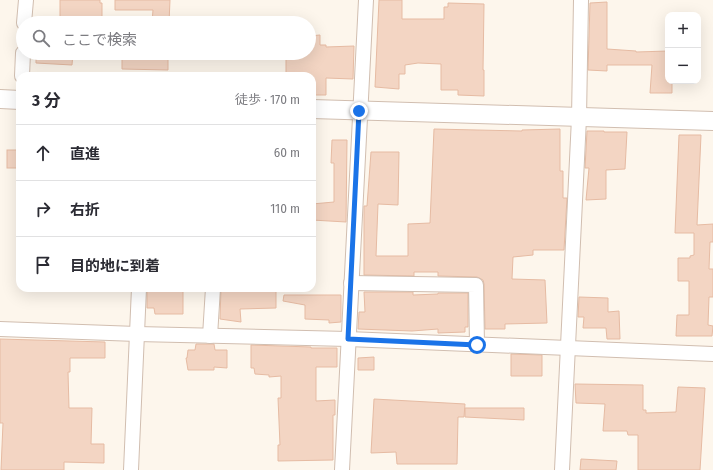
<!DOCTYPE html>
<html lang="ja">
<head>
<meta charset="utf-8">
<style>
  body { margin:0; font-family:"Fira Sans Condensed","Noto Sans JP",sans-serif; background:#f2f2f3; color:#2b2b33 }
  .controls { position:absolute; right:12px; top:12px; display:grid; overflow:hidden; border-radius:8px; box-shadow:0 4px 16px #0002 }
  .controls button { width:36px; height:36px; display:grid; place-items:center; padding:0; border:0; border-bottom:1px solid #e1e1e2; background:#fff; color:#2b2b33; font:20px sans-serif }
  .stop { position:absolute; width:12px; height:12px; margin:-9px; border:3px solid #1a73e8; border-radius:50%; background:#fff }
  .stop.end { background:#1a73e8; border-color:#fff; box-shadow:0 1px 4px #0008 }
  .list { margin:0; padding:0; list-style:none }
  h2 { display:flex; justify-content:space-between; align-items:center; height:52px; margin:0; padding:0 16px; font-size:17px }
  h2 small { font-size:13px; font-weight:400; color:#7c7c81 }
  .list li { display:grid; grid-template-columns:26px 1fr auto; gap:12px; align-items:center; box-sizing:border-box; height:56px; padding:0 16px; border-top:1px solid #e1e1e2 }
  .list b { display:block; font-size:15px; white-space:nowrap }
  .list em { font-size:13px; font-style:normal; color:#7c7c81 }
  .icon { flex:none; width:22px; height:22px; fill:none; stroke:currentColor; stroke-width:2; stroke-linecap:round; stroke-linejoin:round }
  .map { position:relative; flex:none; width:713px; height:470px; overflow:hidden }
  .search { position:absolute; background:#fff; box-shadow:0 4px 16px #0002; left:16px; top:16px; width:300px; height:44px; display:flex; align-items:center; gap:10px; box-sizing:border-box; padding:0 14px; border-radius:22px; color:#7c7c81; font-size:15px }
  .panel { position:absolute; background:#fff; box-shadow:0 4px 16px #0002; left:16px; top:72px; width:300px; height:220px; border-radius:12px }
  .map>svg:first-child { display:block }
  .building { fill:#f3d5c3; stroke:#e6bba3 }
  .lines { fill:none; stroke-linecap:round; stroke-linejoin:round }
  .minor-casing { stroke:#d1beb0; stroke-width:16 }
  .tertiary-casing { stroke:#d1beb0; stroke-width:20 }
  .minor { stroke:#fff; stroke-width:14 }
  .tertiary { stroke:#fff; stroke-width:18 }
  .route { stroke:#1a73e8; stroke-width:5 }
</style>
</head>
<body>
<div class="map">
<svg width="713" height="470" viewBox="0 0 713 470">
  <rect width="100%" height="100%" fill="#fdf6ec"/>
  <!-- building -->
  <g class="building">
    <polygon points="60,0 100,0 100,3 102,3 102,23 60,23"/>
    <polygon points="115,0 170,0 169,23 152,23 153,10 115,10"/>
    <polygon points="379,0 402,0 402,19 444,19 444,7 448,7 448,3 484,4 483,70 484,70 484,96 458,95 458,90 441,90 441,64 418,63 405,65 405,74 399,74 399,89 375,87"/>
    <polygon points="607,2 607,49 636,51 636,52 668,51 668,81 672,81 672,93 650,93 652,65 607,65 607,71 588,70 590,3"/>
    <polygon points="320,35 320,45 326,45 326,47 354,46 353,79 326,78 326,95 312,95 312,76 286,76 286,53 309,53 309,36"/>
    <polygon points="36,53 73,53 72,65 36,63"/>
    <polygon points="122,53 168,53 168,70 122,69"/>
    <polygon points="434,129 522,131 522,130 560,129 560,171 563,171 563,198 567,198 564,250 533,250 533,255 513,257 512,279 545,280 547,323 505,324 505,329 485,329 484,284 483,280 477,277 438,276 438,272 414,272 414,276 364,275 364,206 367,206 371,152 399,152 398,205 378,204 376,256 408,256 408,224 430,223"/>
    <polygon points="587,131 604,131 604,132 627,132 625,169 606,170 606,199 586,200 589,168 585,168"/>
    <polygon points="679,135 701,135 697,225 713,224 713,242 710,242 709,269 713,269 713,297 709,297 708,325 713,326 712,336 676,336 677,315 689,315 689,281 678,281 678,258 690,258 690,256 694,255 694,233 675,233"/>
    <polygon points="332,140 347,140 346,222 312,220 312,204 334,202 334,163 331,163"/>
    <rect x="7" y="150" width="11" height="18"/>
    <polygon points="147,288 183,288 183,314 155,314 154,308 147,308"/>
    <polygon points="221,288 276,288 276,308 240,309 241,322 220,319"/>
    <polygon points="364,292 413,292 413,295 438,294 438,293 468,293 468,327 465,327 465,332 438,333 438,329 412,331 358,329 359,312 365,312"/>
    <polygon points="284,295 341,295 341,322 329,323 329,320 305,319 305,305 283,301"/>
    <polygon points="579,297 608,298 608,312 619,311 620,339 607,339 606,328 583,328 584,317 578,317"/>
    <polygon points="0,339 105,342 105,358 70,358 70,372 68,372 69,408 92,408 91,444 104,444 104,463 64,462 64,470 1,470 3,423 0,423"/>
    <polygon points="196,344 214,344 215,350 227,350 227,368 214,367 214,370 188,370 186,358 187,358 188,350 195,350"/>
    <polygon points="251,345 311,347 311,348 337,348 337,367 316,367 316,401 335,400 335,415 333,415 333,460 278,461 278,445 280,445 278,398 281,398 281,376 269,377 269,375 255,374 254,368 251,368"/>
    <polygon points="511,354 542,355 542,376 511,376"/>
    <polygon points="374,357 374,370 358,370 358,358"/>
    <polygon points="575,384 643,385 643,410 646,410 646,413 676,412 678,387 705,388 700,470 638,470 638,435 628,435 627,431 603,431 605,404 576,403"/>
    <polygon points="374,399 465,404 464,417 458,417 457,464 397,464 396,452 371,453"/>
    <polygon points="465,408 524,408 524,420 465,417"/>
    <polygon points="581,459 617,461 616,470 580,470"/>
  </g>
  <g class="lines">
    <defs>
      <g id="minor">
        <polyline points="24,23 26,0"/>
        <polyline points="22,76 23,53"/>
        <polyline points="351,283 476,285 477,345"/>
        <polyline points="0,329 137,334 348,339 713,354"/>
        <polyline points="210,336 213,288"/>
        <polyline points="131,470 139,288"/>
        <polyline points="342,470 366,0"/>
        <polyline points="562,470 579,118 581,0"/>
      </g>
      <g id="tertiary">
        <polyline points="0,99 20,100"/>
        <polyline points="312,109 713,121"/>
      </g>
    </defs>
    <!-- minor casing -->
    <use href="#minor" class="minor-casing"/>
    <!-- tertiary casing -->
    <use href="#tertiary" class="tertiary-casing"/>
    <!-- minor -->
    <use href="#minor" class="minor"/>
    <!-- tertiary -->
    <use href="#tertiary" class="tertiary"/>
  </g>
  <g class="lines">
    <!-- route -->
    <polyline class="route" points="359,111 348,339 477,345"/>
  </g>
</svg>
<div class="controls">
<button>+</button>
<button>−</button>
</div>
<div class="stop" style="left:477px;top:345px"></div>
<div class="stop end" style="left:359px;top:111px"></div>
<div class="search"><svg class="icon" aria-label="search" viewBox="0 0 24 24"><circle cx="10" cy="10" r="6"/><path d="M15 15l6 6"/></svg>ここで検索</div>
<section class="panel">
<h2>3 分<small>徒歩 · 170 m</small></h2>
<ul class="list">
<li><svg class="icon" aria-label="ahead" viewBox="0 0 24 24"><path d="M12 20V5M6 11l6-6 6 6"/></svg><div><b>直進</b></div><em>60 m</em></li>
<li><svg class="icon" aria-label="right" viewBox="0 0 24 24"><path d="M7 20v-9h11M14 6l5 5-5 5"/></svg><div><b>右折</b></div><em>110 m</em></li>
<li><svg class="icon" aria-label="arrive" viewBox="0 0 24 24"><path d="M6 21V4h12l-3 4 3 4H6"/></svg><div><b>目的地に到着</b></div></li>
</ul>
</section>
</div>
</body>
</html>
